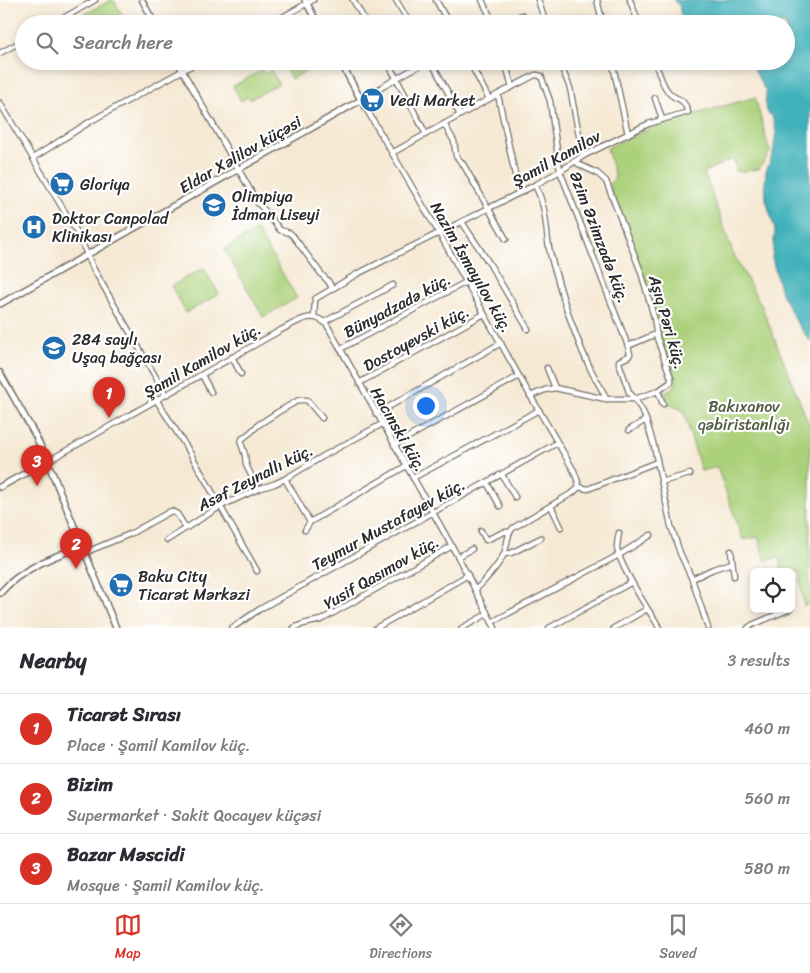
<!DOCTYPE html>
<html lang="en">
<head>
<meta charset="utf-8">
<style>
  body { margin:0; font-family:Sriracha,sans-serif; background:#f2f2f3; color:#2b2b33 }
  .controls { position:absolute; right:15px; bottom:15px; display:grid; overflow:hidden; border-radius:8px; box-shadow:0 2px 8px #0003 }
  .controls button { width:45px; height:45px; display:grid; place-items:center; padding:0; border:0; border-bottom:1px solid #e1e1e2; background:#fff; color:#2b2b33; font:25px sans-serif }
  .you { position:absolute; left:425px; top:405px; width:18px; height:18px; margin:-12px; border:4px solid #fff; border-radius:50%; background:#1a73e8; box-shadow:0 0 0 8px #1a73e833 }
  .badge { display:grid; place-items:center; width:32px; height:32px; border-radius:50%; background:#d93025; color:#fff; font-size:16px; font-weight:700 }
  .pin { position:absolute; translate:-50% -41px; filter:drop-shadow(0 1px 2px #0008) }
  .pin::after { content:''; position:absolute; top:26px; width:18px; height:15px; background:inherit; clip-path:polygon(0 0,100% 0,50% 100%) }
  .list { margin:0; padding:0; list-style:none }
  h2 { display:flex; justify-content:space-between; align-items:center; height:65px; margin:0; padding:0 20px; font-size:21px }
  h2 small { font-size:16px; font-weight:400; color:#7c7c81 }
  .list li { display:grid; grid-template-columns:32px 1fr auto; gap:15px; align-items:center; box-sizing:border-box; height:70px; padding:0 20px; border-top:1px solid #e1e1e2 }
  .list b { display:block; font-size:19px; white-space:nowrap }
  .list p { margin:0; font-size:16px; white-space:nowrap; color:#7c7c81 }
  .list em { font-size:16px; font-style:normal; color:#7c7c81 }
  .icon { flex:none; width:28px; height:28px; fill:none; stroke:currentColor; stroke-width:2; stroke-linecap:round; stroke-linejoin:round }
  .map { position:relative; flex:none; width:810px; height:628px; overflow:hidden }
  .search { position:absolute; background:#fff; box-shadow:0 2px 8px #0003; left:15px; right:15px; top:15px; height:55px; display:flex; align-items:center; gap:12px; box-sizing:border-box; padding:0 18px; border-radius:28px; color:#7c7c81; font-size:19px }
  .sheet { height:275px; background:#fff }
  nav { display:flex; justify-content:space-around; align-items:center; box-sizing:border-box; height:70px; border-top:1px solid #e1e1e2; background:#fff; font-size:14px; color:#7c7c81 }
  nav a { display:grid; justify-items:center; gap:2px }
  nav .on { color:#d93025 }
  .map>svg:first-child { display:block }
  .green { fill:#acd17b; stroke:#6c7e53 }
  .water { fill:#40b1ba; stroke:#366e72 }
  .lines { fill:none; stroke-linecap:round; stroke-linejoin:round }
  .minor-casing { stroke:#726e66; stroke-width:7 }
  .tertiary-casing { stroke:#726e66; stroke-width:8 }
  .minor { stroke:#fff; stroke-width:4.5 }
  .tertiary { stroke:#fff; stroke-width:5 }
  .labels { text-anchor:middle; stroke-width:4.5; stroke-linejoin:round; paint-order:stroke }
  .poi-label { font-size:16px; fill:#2b2b2b; stroke:#fff; text-anchor:start }
  .street-label { font-size:16px; fill:#2b2b2b; stroke:#fff }
  .park-label { font-size:16px; fill:#525d43; stroke:#fff }
</style>
</head>
<body>
<div class="map">
<svg width="810" height="628" viewBox="0 0 810 628">
  <rect width="100%" height="100%" fill="#fff"/>
  <filter id="ink" filterUnits="userSpaceOnUse"><feTurbulence type="fractalNoise" baseFrequency=".02" numOctaves="2"/><feDisplacementMap in="SourceGraphic" scale="10" xChannelSelector="R" yChannelSelector="G"/><feConvolveMatrix kernelMatrix="1 2 1 2 8 2 1 2 1" color-interpolation-filters="sRGB"/></filter>
  <filter id="wash" filterUnits="userSpaceOnUse"><feTurbulence type="fractalNoise" baseFrequency=".0096" numOctaves="4" result="noise"/><feDisplacementMap in="SourceGraphic" scale="20" xChannelSelector="R" yChannelSelector="G"/><feGaussianBlur stdDeviation="1.12" result="paint"/><feColorMatrix in="noise" values="0 0 0 0 0 0 0 0 0 0 0 0 0 0 0 0 0 1.4 0 .05"/><feComposite in="paint" operator="in"/></filter>
  <g filter="url(#wash)">
    <rect width="100%" height="100%" fill="#f6e9d4"/>
    <!-- green -->
    <g class="green">
      <polygon points="111,0 114,0 127,24 73,24 71,21"/>
      <polygon points="281,61 305,61 309,70 291,79"/>
      <polygon points="262,70 264,74 271,70 279,84 250,99 248,97 241,101 233,86"/>
      <polygon points="755,97 770,152 759,169 737,172 733,159 704,172 733,253 761,305 810,427 810,603 804,606 799,572 791,574 791,572 782,572 780,558 765,560 758,537 743,540 717,467 701,471 683,410 665,403 661,394 674,387 676,381 671,363 658,333 656,317 639,263 609,184 615,178 607,148 657,125"/>
      <polygon points="257,230 297,298 263,317 224,249"/>
      <polygon points="204,268 219,294 186,313 171,286"/>
    </g>
    <!-- water -->
    <polygon class="water" points="673,0 810,0 810,341 798,325 781,293 772,258 775,230 766,200 765,182 766,171 773,153 776,132 772,116 768,113 765,107 766,92 752,66 746,61 786,61 786,24 675,24 681,18 679,5"/>
  </g>
  <g filter="url(#ink)">
    <g class="lines">
      <defs>
        <g id="minor">
          <polyline points="142,0 155,24"/>
          <polyline points="353,0 367,24"/>
          <polyline points="396,0 410,24"/>
          <polyline points="436,0 449,24"/>
          <polyline points="482,0 494,24"/>
          <polyline points="538,0 546,24"/>
          <polyline points="597,0 603,24"/>
          <polyline points="630,0 639,24"/>
          <polyline points="53,24 95,0"/>
          <polyline points="270,24 313,0"/>
          <polyline points="502,24 522,15"/>
          <polyline points="0,53 24,40"/>
          <polyline points="177,61 257,202 267,213 280,230 290,233 293,236 322,275 328,281 332,288"/>
          <polyline points="387,61 426,134"/>
          <polyline points="428,61 397,78 361,100 439,233 519,376 574,471 578,482 579,487"/>
          <polyline points="431,61 460,115"/>
          <polyline points="469,61 489,99"/>
          <polyline points="505,61 512,87"/>
          <polyline points="559,61 570,88 583,156"/>
          <polyline points="612,61 628,134"/>
          <polyline points="498,95 519,193"/>
          <polyline points="655,98 662,119"/>
          <polyline points="0,103 78,234 93,268 166,395"/>
          <polyline points="444,124 454,141 456,156 463,164 506,239"/>
          <polyline points="392,153 489,99 535,75 537,75 541,76 550,101 560,171 628,346 630,354 629,356 619,361 619,363 629,392 635,399"/>
          <polyline points="33,158 91,121 200,61"/>
          <polyline points="575,161 580,165 597,173 606,181 641,272 654,317 657,338 671,378 671,382 658,391 635,399 643,412 646,420 654,446 671,526 680,553 692,579 708,628"/>
          <path d="M 535,185 C 547,208 545,224 549,248 C 551,257 553,266 556,274 C 565,306 576,339 590,368 C 595,379 602,388 606,399"/>
          <polyline points="462,222 489,263 528,329"/>
          <path d="M 314,317 L 315,299 L 357,274 L 535,185 L 560,171 L 583,156 L 648,124 L 688,112 C 682,93 675,103 667,90 C 661,82 659,71 654,61"/>
          <polyline points="324,322 393,285"/>
          <polyline points="628,346 656,334"/>
          <polyline points="340,349 466,282"/>
          <polyline points="232,357 241,374"/>
          <polyline points="547,368 555,388"/>
          <polyline points="202,375 211,392"/>
          <polyline points="359,383 484,314"/>
          <polyline points="658,391 663,404"/>
          <polyline points="530,396 545,390 555,388 606,399 635,399"/>
          <polyline points="157,401 189,451 257,571"/>
          <polyline points="376,414 501,343"/>
          <polyline points="629,430 646,420"/>
          <polyline points="394,445 519,376"/>
          <path d="M 48,461 L 281,330 C 297,322 313,309 327,325 L 458,557 L 495,628"/>
          <polyline points="502,475 515,497"/>
          <polyline points="413,478 539,410"/>
          <polyline points="285,479 310,522 406,466"/>
          <polyline points="661,482 690,474"/>
          <polyline points="487,483 500,506"/>
          <polyline points="579,487 588,489 657,462"/>
          <polyline points="258,489 246,465 245,455 241,443 242,439 251,432 258,425 278,412 299,400 307,400 322,418"/>
          <polyline points="551,506 561,527"/>
          <polyline points="305,530 310,522"/>
          <polyline points="481,531 486,540 504,532 510,532"/>
          <path d="M 619,533 C 618,538 617,543 617,548 C 619,562 639,595 647,608 C 651,615 656,620 659,628"/>
          <polyline points="167,540 221,506 258,489 274,484 285,479 325,455 382,424"/>
          <polyline points="731,551 734,576"/>
          <polyline points="84,553 130,534 171,511 177,514 186,528"/>
          <polyline points="504,554 511,553 541,538"/>
          <polyline points="458,557 472,549"/>
          <polyline points="692,579 713,569 732,563"/>
          <path d="M 475,590 C 484,582 499,565 504,554 C 508,545 506,535 513,528 L 574,492 L 579,487"/>
          <polyline points="492,622 619,555 651,535"/>
          <polyline points="232,628 260,609 557,443"/>
          <polyline points="294,628 303,624 321,620 452,546"/>
          <polyline points="376,628 468,575"/>
          <polyline points="462,628 487,614"/>
          <polyline points="549,628 632,582"/>
          <polyline points="614,628 647,609"/>
          <polyline points="748,628 752,625 790,609"/>
        </g>
        <g id="tertiary">
          <polyline points="305,0 318,24"/>
          <polyline points="0,304 361,100 340,61"/>
          <polyline points="0,373 34,433 44,453 116,628"/>
          <polyline points="0,487 48,461"/>
          <path d="M 0,593 C 21,569 52,557 82,546"/>
        </g>
      </defs>
      <!-- minor casing -->
      <use href="#minor" class="minor-casing"/>
      <!-- tertiary casing -->
      <use href="#tertiary" class="tertiary-casing"/>
      <!-- minor -->
      <use href="#minor" class="minor"/>
      <!-- tertiary -->
      <use href="#tertiary" class="tertiary"/>
    </g>
  </g>
  <!-- icons -->
  <defs>
    <symbol id="supermarket-disc" viewBox="-11 -11 22 22"><circle r="9.5" fill="#1f6fb2" stroke="#fff"/><path d="M-6-5.5h2.5l.6 2H6L4.5 2H-2.5L-4.4-4H-6ZM-1.5 3.2a1.3 1.3 0 1 0 .1 0ZM3 3.2a1.3 1.3 0 1 0 .1 0Z" fill="#fff"/></symbol>
    <symbol id="school-disc" viewBox="-11 -11 22 22"><circle r="9.5" fill="#1f6fb2" stroke="#fff"/><path d="M0-5L7-2L0 1L-7-2ZM-4 1L0 2.5L4 1V4Q0 6-4 4Z" fill="#fff"/></symbol>
    <symbol id="hospital-disc" viewBox="-11 -11 22 22"><circle r="9.5" fill="#1f6fb2" stroke="#fff"/><path d="M-5-5h3v3.5h4V-5h3V5h-3V1.5h-4V5h-3Z" fill="#fff"/></symbol>
  </defs>
  <g fill-rule="evenodd">
    <use href="#supermarket-disc" x="358" y="86" width="28" height="28"/>
    <use href="#supermarket-disc" x="48" y="170" width="28" height="28"/>
    <use href="#school-disc" x="200" y="191" width="28" height="28"/>
    <use href="#hospital-disc" x="20" y="213" width="28" height="28"/>
    <use href="#school-disc" x="40" y="334" width="28" height="28"/>
    <use href="#supermarket-disc" x="107" y="571" width="28" height="28"/>
  </g>
  <g class="labels">
    <!-- poi labels -->
    <g class="poi-label">
      <text x="390" y="106">Vedi Market</text>
      <text x="80" y="190">Gloriya</text>
      <text x="232" y="202">Olimpiya<tspan x="232" dy="18">İdman Liseyi</tspan></text>
      <text x="52" y="224">Doktor Canpolad<tspan x="52" dy="18">Klinikası</tspan></text>
      <text x="72" y="345">284 saylı<tspan x="72" dy="18">Uşaq bağçası</tspan></text>
      <text x="138" y="582">Baku City<tspan x="138" dy="18">Ticarət Mərkəzi</tspan></text>
    </g>
    <!-- street labels -->
    <g class="street-label">
      <text transform="translate(240 154) rotate(-30)" y="6">Eldar Xəlilov küçəsi</text>
      <text transform="translate(556 158) rotate(-29)" y="6">Şamil Kamilov</text>
      <text transform="translate(600 237) rotate(69)" y="6">Əzim Əzimzadə küç.</text>
      <text transform="translate(472 267) rotate(60)" y="6">Nazim İsmayılov küç.</text>
      <text transform="translate(397 305) rotate(-28)" y="6">Bünyadzadə küç.</text>
      <text transform="translate(668 322) rotate(74)" y="6">Aşıq Pəri küç.</text>
      <text transform="translate(416 338) rotate(-29)" y="6">Dostoyevski küç.</text>
      <text transform="translate(202 360) rotate(-30)" y="6">Şamil Kamilov küç.</text>
      <text transform="translate(399 429) rotate(60)" y="6">Hacınski küç.</text>
      <text transform="translate(255 477) rotate(-27)" y="6">Asəf Zeynallı küç.</text>
      <text transform="translate(388 524) rotate(-29)" y="6">Teymur Mustafayev küç.</text>
      <text transform="translate(381 572) rotate(-30)" y="6">Yusif Qasımov küç.</text>
    </g>
    <!-- park labels -->
    <g class="park-label">
      <text x="744" y="412">Bakıxanov<tspan x="744" dy="18">qəbiristanlığı</tspan></text>
    </g>
  </g>
</svg>
<div class="controls">
<button><svg class="icon" aria-label="locate" viewBox="0 0 24 24"><circle cx="12" cy="12" r="6"/><path d="M12 2v4M12 18v4M2 12h4M18 12h4"/></svg></button>
</div>
<div class="you"></div>
<div class="pin badge" style="left:109px;top:418px">1</div>
<div class="pin badge" style="left:76px;top:569px">2</div>
<div class="pin badge" style="left:37px;top:486px">3</div>
<div class="search"><svg class="icon" aria-label="search" viewBox="0 0 24 24"><circle cx="10" cy="10" r="6"/><path d="M15 15l6 6"/></svg>Search here</div>
</div>
<section class="sheet">
<h2>Nearby<small>3 results</small></h2>
<ul class="list">
<li><span class="badge">1</span><div><b>Ticarət Sırası</b><p>Place · Şamil Kamilov küç.</p></div><em>460 m</em></li>
<li><span class="badge">2</span><div><b>Bizim</b><p>Supermarket · Sakit Qocayev küçəsi</p></div><em>560 m</em></li>
<li><span class="badge">3</span><div><b>Bazar Məscidi</b><p>Mosque · Şamil Kamilov küç.</p></div><em>580 m</em></li>
</ul>
</section>
<nav>
<a class="on"><svg class="icon" aria-label="map" viewBox="0 0 24 24"><path d="M3 6l6-2 6 2 6-2v14l-6 2-6-2-6 2zM9 4v14M15 6v14"/></svg>Map</a>
<a><svg class="icon" aria-label="directions" viewBox="0 0 24 24"><path d="M12 3l9 9-9 9-9-9zM9 14v-3h6M13 9l2 2-2 2"/></svg>Directions</a>
<a><svg class="icon" aria-label="saved" viewBox="0 0 24 24"><path d="M7 4h10v16l-5-4-5 4z"/></svg>Saved</a>
</nav>
</body>
</html>
